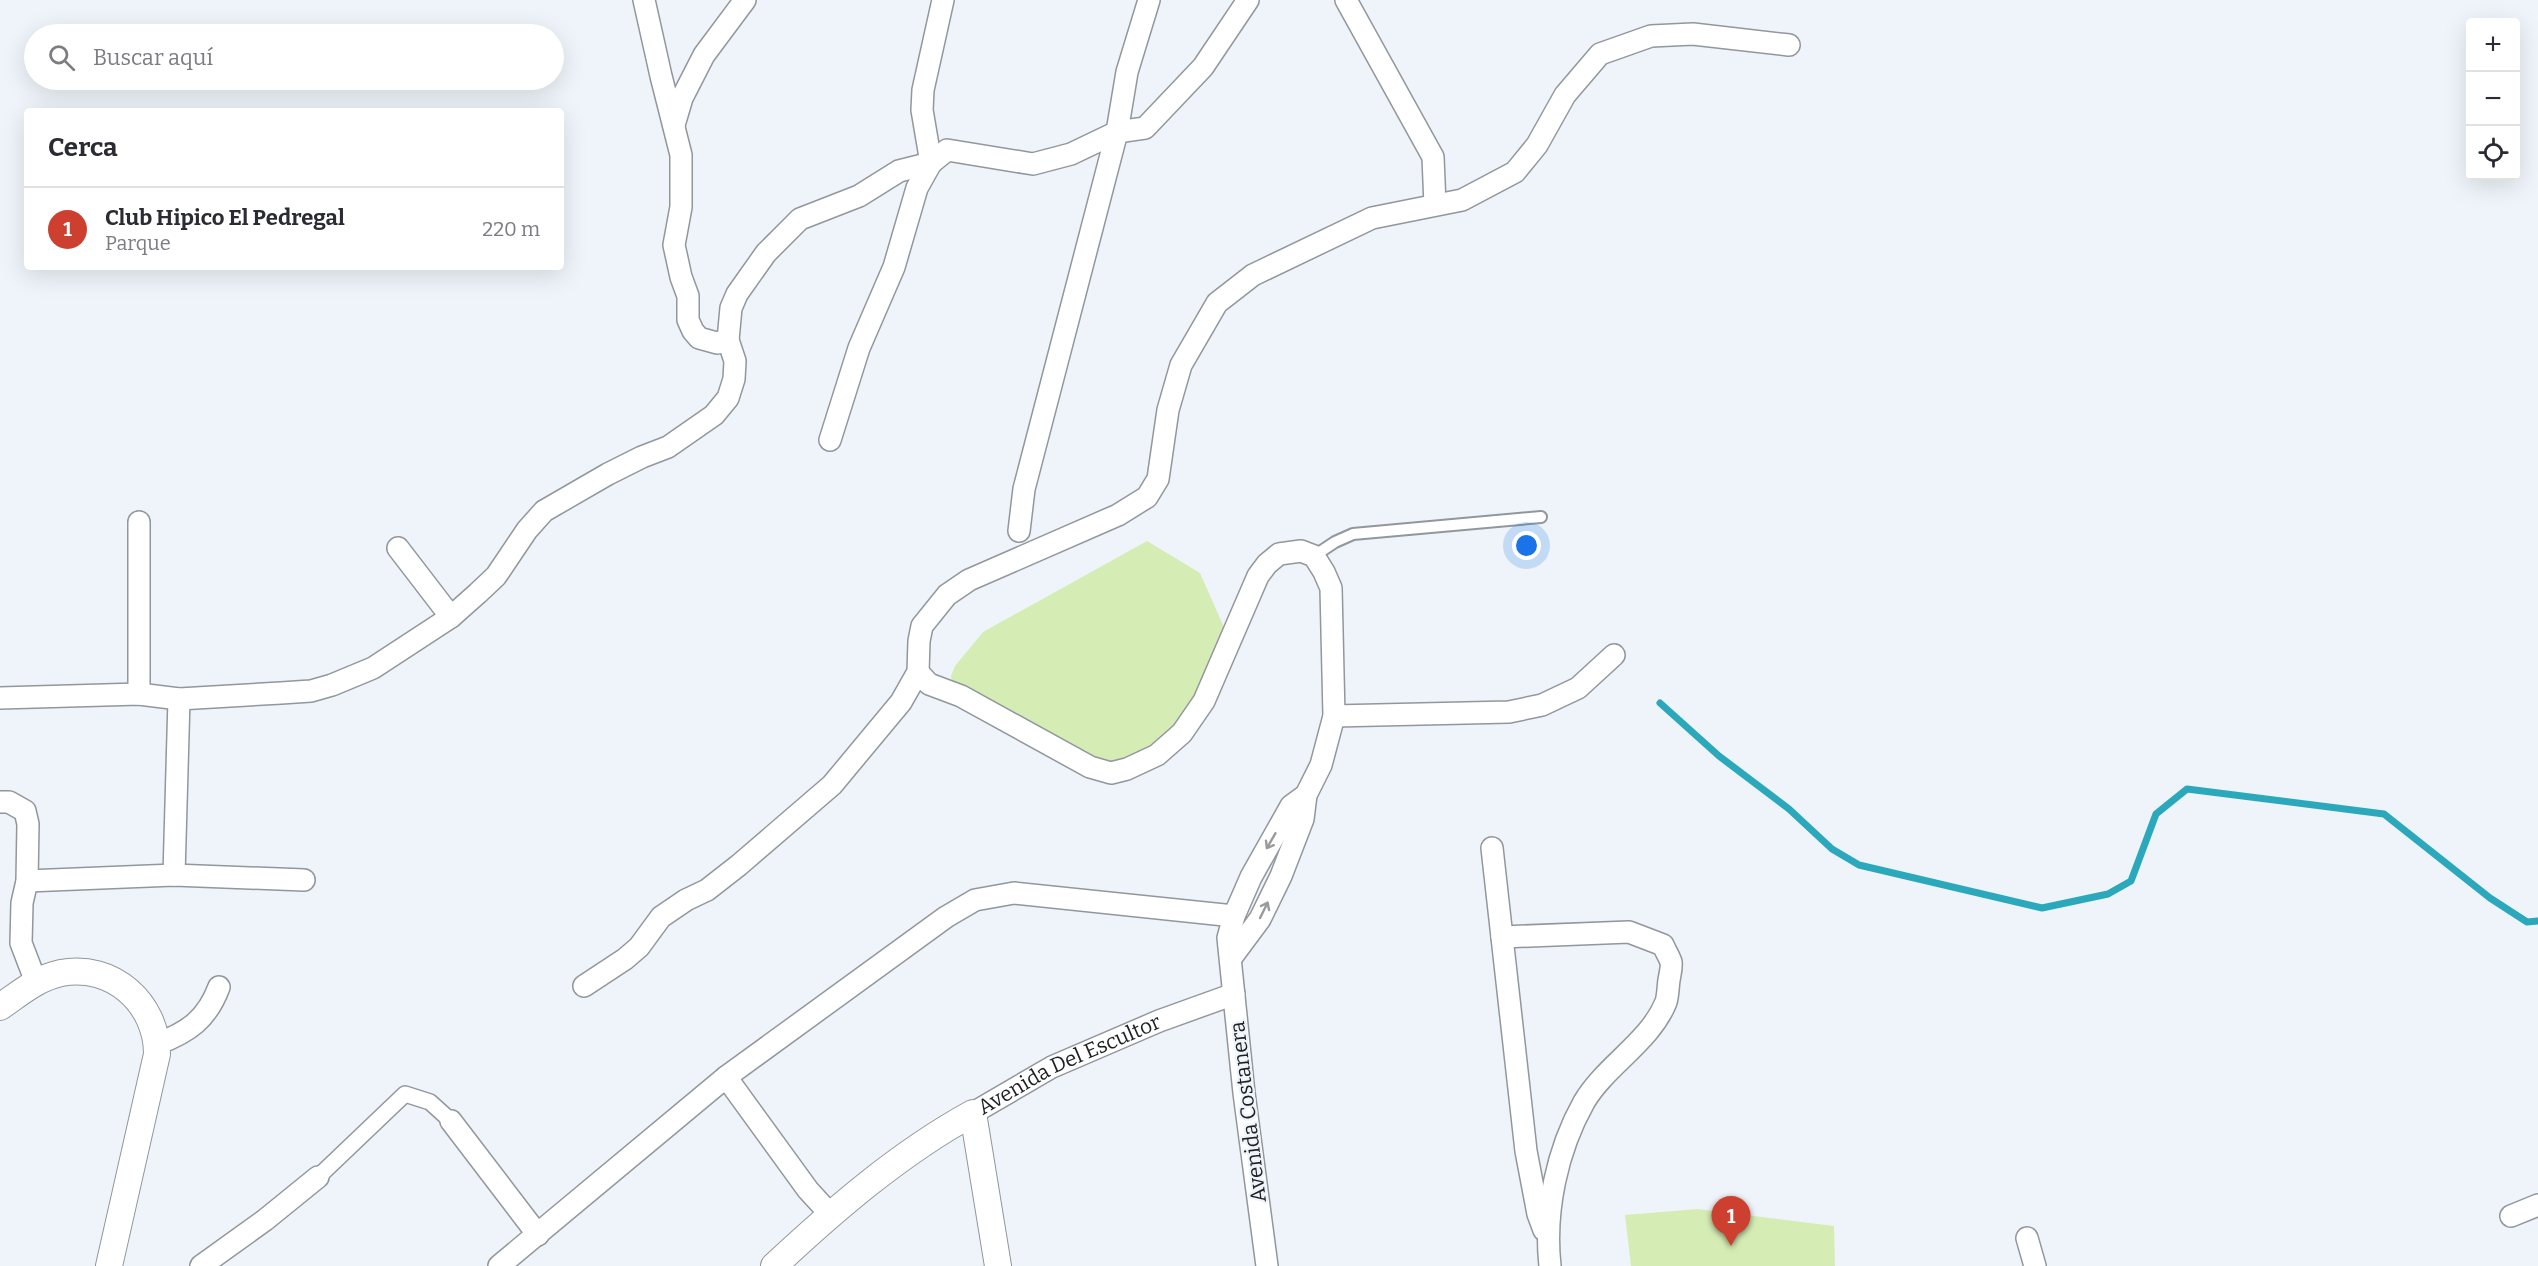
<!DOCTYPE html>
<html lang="es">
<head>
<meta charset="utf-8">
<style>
  body { margin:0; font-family:Bitter,serif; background:#f2f2f3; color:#2b2b33 }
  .controls { position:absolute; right:18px; top:18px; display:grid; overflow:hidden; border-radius:6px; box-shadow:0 6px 24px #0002 }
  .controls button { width:54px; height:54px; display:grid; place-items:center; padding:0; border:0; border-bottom:2px solid #e1e1e2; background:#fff; color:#2b2b33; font:30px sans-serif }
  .you { position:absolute; left:1527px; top:546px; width:21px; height:21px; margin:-15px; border:4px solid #fff; border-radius:50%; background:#1a73e8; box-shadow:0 0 0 9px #1a73e833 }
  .badge { display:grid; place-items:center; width:39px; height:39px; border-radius:50%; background:#cd4030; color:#fff; font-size:20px; font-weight:700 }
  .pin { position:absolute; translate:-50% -50px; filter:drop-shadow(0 2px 3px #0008) }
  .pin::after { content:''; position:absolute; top:32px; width:21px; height:18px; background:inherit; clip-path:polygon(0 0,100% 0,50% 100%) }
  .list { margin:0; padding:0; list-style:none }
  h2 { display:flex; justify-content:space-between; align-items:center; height:78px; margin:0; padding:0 24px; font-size:26px }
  h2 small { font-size:20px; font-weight:400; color:#7c7c81 }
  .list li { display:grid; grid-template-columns:39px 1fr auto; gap:18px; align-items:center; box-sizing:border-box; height:84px; padding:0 24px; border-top:2px solid #e1e1e2 }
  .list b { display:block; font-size:22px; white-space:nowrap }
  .list p { margin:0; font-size:20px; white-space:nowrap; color:#7c7c81 }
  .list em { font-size:20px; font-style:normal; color:#7c7c81 }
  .icon { flex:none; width:33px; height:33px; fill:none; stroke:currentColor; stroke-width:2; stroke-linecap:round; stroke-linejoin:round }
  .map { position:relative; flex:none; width:2538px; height:1266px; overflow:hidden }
  .search { position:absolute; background:#fff; box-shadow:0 6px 24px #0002; left:24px; top:24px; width:540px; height:66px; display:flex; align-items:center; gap:15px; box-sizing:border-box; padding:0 21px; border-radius:33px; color:#7c7c81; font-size:22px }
  .panel { position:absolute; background:#fff; box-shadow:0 6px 24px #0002; left:24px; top:108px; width:540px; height:162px; border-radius:6px }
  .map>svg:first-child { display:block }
  .green { fill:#d5edb5 }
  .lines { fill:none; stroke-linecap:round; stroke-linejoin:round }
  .stream { stroke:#2ba8bb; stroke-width:7 }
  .service-casing { stroke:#91979c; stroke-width:14 }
  .pedestrian-casing { stroke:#91979c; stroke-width:18 }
  .minor-casing { stroke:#91979c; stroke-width:24 }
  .tertiary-casing { stroke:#91979c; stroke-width:28 }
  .service { stroke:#fff; stroke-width:10 }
  .pedestrian { stroke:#fff; stroke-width:15 }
  .minor { stroke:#fff; stroke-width:21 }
  .tertiary { stroke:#fff; stroke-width:26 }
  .oneway { stroke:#999a9b }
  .labels { text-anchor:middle; stroke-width:4.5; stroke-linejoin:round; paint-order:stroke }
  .street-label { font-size:21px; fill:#1d1f21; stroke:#eef4f9 }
</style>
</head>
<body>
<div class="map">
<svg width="2538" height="1266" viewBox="0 0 2538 1266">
  <rect width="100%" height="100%" fill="#eef4f9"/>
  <!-- green -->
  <g class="green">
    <polygon points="1147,541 1200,573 1230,641 1204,702 1127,776 952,686 951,676 955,666 983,632"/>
    <polygon points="1698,1209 1834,1226 1835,1266 1631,1266 1625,1215"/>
  </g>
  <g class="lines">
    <!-- stream -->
    <polyline class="stream" points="1660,703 1719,756 1789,809 1832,849 1859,865 2042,908 2108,894 2131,881 2156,814 2187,789 2384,814 2490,898 2527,922 2538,921"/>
    <defs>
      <polyline id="service" points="1314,556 1335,542 1353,534 1541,517"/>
      <polyline id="pedestrian" points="318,1177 405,1094 430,1102 451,1121"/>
      <g id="minor">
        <polyline points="644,0 661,76 681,155 681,207 674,245 681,277 688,296 688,320 693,331 699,338 717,343 728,340 731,308 737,294 766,253 800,219 859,196 899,171 931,163 947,150 1033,164 1071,154 1117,132 1145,128 1203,67 1248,0"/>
        <polyline points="1346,0 1433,157 1435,205"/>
        <polyline points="674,125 682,98 704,55 745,0"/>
        <polyline points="830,440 859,348 894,267 917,188 931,163 922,110 923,90 943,0"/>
        <polyline points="1019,531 1024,489 1117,132 1127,72 1149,0"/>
        <polyline points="398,548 451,617"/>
        <polyline points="918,672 929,684 961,696 1090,767 1111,773 1127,769 1157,755 1182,733 1204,701 1258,576 1267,564 1279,554 1301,551 1314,556 1324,572 1331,588 1334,716 1321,765 1306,795 1303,819 1281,876 1260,919 1231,958"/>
        <polyline points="139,694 139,522"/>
        <polyline points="0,698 139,694 179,699 281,693 311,691 332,685 373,668 451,617 478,593 496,576 527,530 544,511 608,474 642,457 668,447 714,415 728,398 734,379 735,361 728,340"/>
        <polyline points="1334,716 1509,712 1542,705 1578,688 1614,655"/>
        <polyline points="0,802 9,802 25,811 28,824 27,881 22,903 21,943 36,982"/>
        <polyline points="1492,848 1526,1151 1538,1214 1544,1230"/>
        <polyline points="174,875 179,699"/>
        <polyline points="27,881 174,875 304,880"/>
        <path d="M 1502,937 L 1629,932 L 1663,945 C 1665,950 1669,956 1671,962 C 1672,967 1670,974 1669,980 C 1668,987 1668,996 1666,1002 C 1650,1042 1606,1065 1584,1102 C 1557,1150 1544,1211 1550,1266"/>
        <polyline points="584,986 625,959 639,947 661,917 686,900 707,890 739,865 832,785 901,702 918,672 919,641 922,626 947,595 969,580 1118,515 1147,497 1158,479 1168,410 1181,365 1217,303 1253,275 1372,218 1462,200 1515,172 1537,145 1565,95 1600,54 1651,36 1693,34 1789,45"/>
        <path d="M 157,1044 C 189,1032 207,1019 219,987"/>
        <polyline points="726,1077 808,1190 830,1214"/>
        <path id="s1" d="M 973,1113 L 1052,1067 L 1159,1021 L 1234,994"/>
        <polyline points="451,1121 538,1235"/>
        <polyline points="2511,1216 2538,1205"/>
        <polyline points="2027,1238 2035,1266"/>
        <polyline points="201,1266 265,1220 318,1177"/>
        <polyline points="499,1266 726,1077 946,917 975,900 1014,893 1234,916"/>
        <polyline points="1267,1266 1244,1093 1228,938 1234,916 1251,877 1291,806 1306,795"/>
      </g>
      <g id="tertiary">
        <path d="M 0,1007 C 19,994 37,978 61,973 C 112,963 157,1003 157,1054 L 109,1266"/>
        <path d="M 774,1266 C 835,1209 900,1153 973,1113 L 998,1266"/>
      </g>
    </defs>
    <!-- service casing -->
    <use href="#service" class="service-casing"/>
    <!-- pedestrian casing -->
    <use href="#pedestrian" class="pedestrian-casing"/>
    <!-- minor casing -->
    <use href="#minor" class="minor-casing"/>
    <!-- tertiary casing -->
    <use href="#tertiary" class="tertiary-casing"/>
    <!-- service -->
    <use href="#service" class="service"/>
    <!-- pedestrian -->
    <use href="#pedestrian" class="pedestrian"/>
    <!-- minor -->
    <use href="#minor" class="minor"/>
    <!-- tertiary -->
    <use href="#tertiary" class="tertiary"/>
  </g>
  <!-- one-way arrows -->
  <defs><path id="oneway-shaft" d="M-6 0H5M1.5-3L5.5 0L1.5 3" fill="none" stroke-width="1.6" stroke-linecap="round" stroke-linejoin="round" transform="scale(1.5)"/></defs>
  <g class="oneway">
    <use href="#oneway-shaft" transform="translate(1271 841) rotate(120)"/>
    <use href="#oneway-shaft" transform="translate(1264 910) rotate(-64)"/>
  </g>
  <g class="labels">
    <!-- street labels -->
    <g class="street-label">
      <text dy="7" stroke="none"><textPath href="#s1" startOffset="108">Avenida Del Escultor</textPath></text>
      <text transform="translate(1248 1112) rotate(-97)" y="7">Avenida Costanera</text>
    </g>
  </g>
</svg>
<div class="controls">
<button>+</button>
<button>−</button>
<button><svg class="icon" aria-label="locate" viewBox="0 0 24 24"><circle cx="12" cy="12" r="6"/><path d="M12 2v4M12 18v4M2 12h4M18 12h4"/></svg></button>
</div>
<div class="you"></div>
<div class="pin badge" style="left:1731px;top:1246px">1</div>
<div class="search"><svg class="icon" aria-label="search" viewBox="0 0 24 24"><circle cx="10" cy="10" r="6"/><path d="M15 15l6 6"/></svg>Buscar aquí</div>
<section class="panel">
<h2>Cerca<small></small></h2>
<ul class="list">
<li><span class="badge">1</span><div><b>Club Hipico El Pedregal</b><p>Parque</p></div><em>220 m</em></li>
</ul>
</section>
</div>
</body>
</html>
